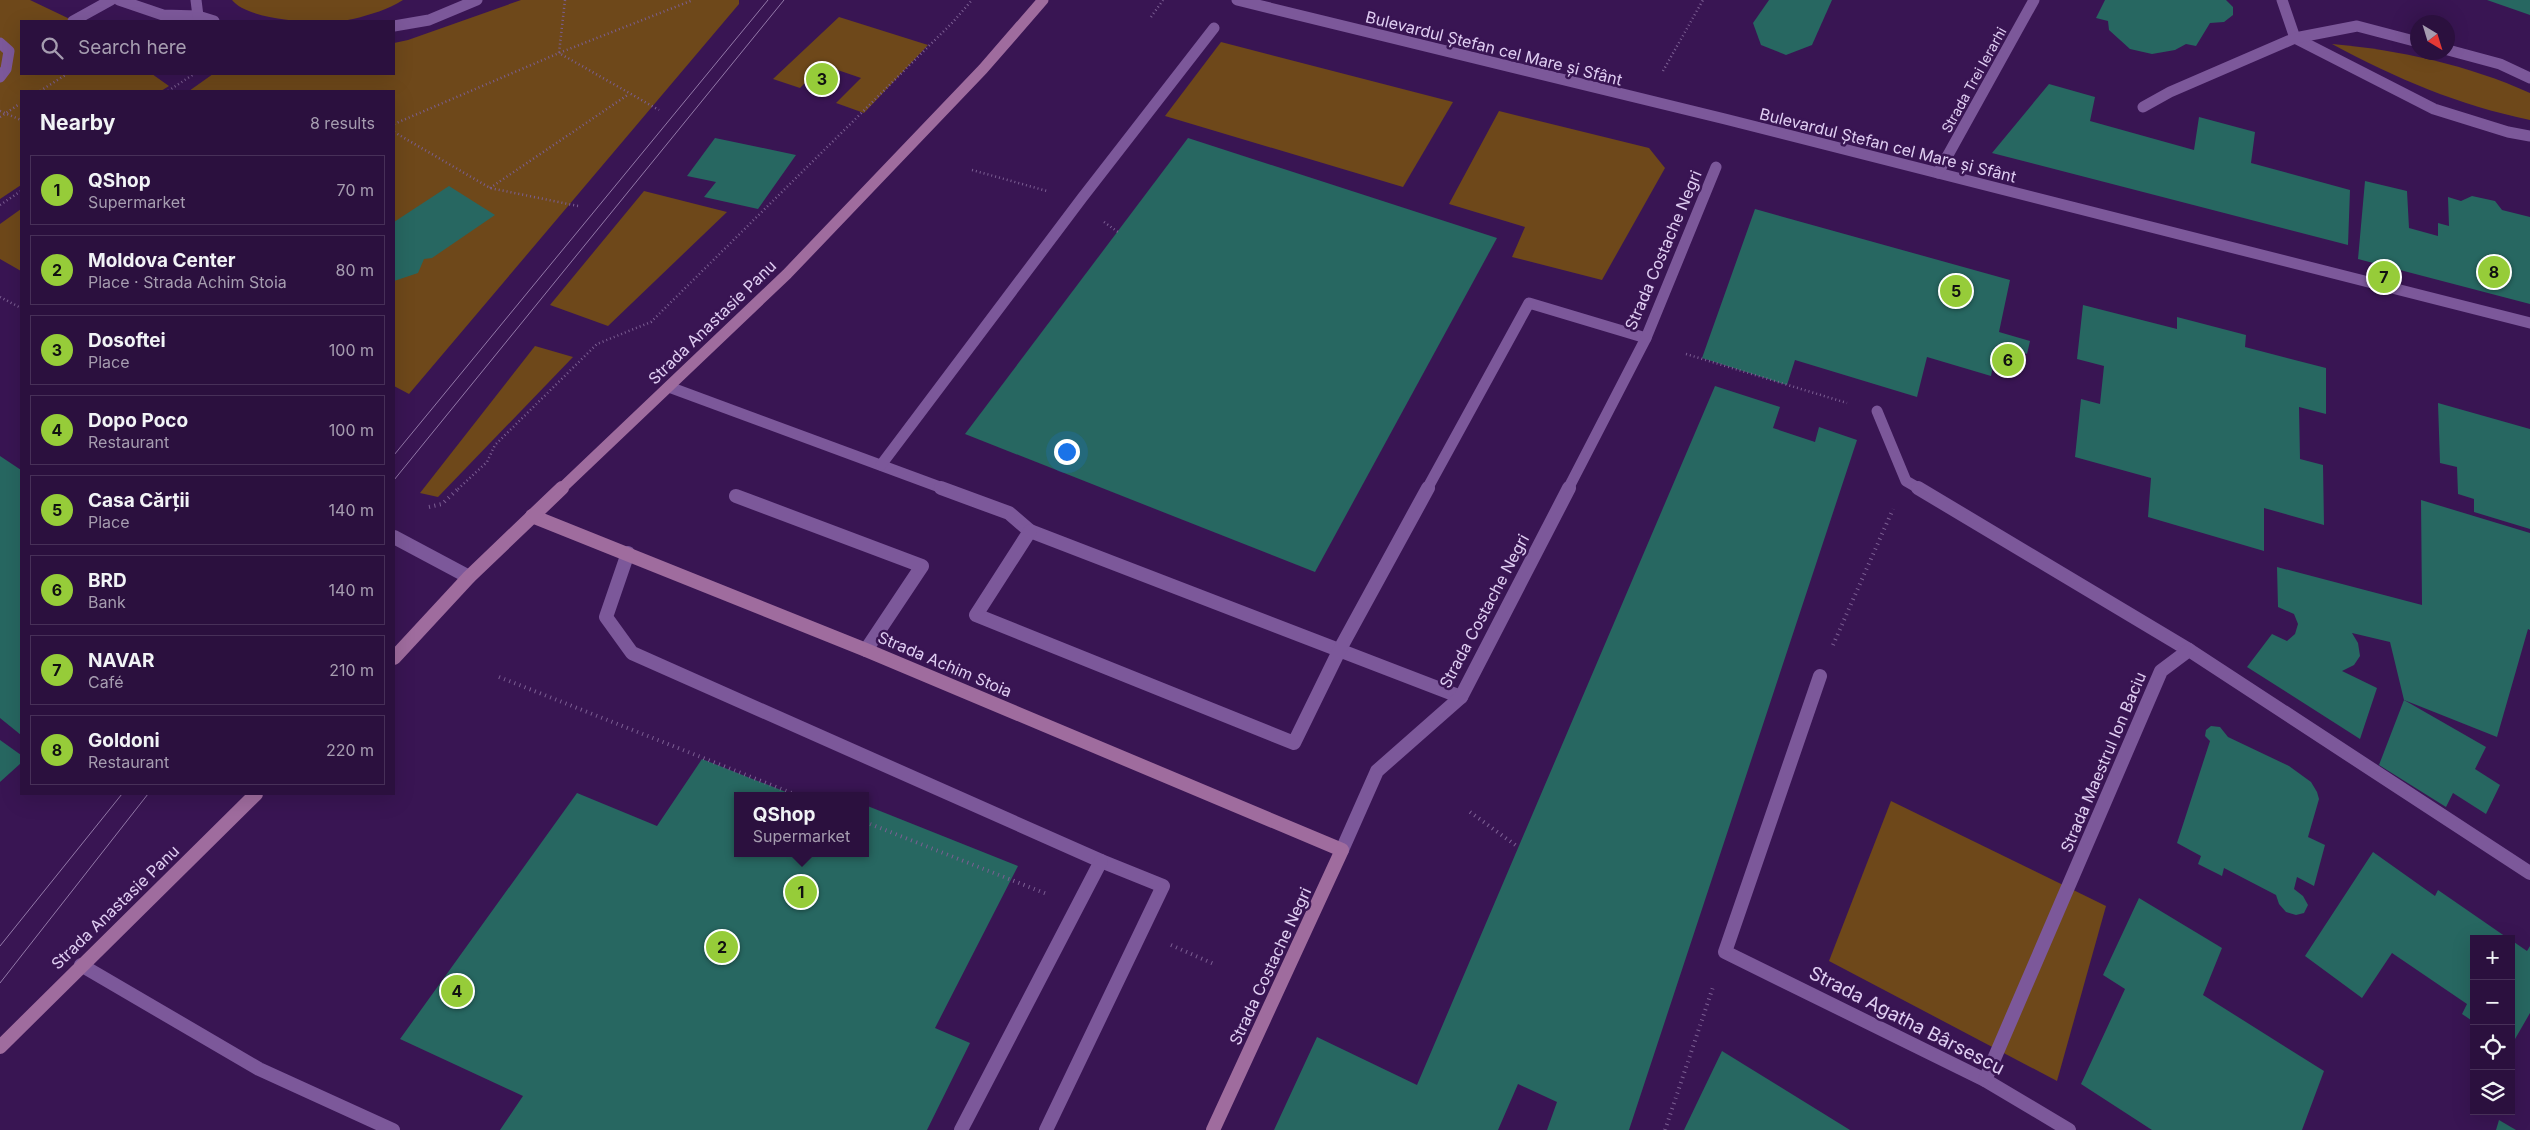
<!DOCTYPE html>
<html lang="en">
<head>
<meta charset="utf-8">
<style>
  body { margin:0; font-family:Inter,sans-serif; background:#371e49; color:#f1f3f6 }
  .controls { position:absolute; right:15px; bottom:15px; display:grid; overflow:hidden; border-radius:0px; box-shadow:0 5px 20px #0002 }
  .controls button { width:45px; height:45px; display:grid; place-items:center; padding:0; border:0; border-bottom:1px solid #473058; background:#2b103e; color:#f1f3f6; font:25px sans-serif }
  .compass { position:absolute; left:2410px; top:15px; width:45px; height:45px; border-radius:50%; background:#2b103e; box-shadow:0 5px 20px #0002; rotate:142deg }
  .you { position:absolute; left:1066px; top:451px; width:18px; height:18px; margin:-12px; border:4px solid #fff; border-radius:50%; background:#1a73e8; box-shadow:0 0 0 8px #1a73e833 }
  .badge { display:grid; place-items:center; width:32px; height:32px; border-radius:50%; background:#96cc39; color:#111; font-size:16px; font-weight:700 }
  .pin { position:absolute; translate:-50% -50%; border:2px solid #fff; box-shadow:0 1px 5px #0006 }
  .popup { position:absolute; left:734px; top:792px; width:135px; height:65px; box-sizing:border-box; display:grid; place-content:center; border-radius:0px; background:#2b103e; filter:drop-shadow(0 1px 4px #0005); font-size:16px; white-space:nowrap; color:#a69db0 }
  .popup b { font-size:19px; color:#f1f3f6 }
  .popup::after { content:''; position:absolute; left:50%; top:100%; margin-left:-10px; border:10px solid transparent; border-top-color:#2b103e }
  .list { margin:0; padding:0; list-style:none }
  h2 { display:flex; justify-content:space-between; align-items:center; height:65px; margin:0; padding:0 20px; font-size:21px }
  h2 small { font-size:16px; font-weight:400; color:#a69db0 }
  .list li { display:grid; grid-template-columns:32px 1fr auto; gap:15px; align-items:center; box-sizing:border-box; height:70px; margin:0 10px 10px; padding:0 10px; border:1px solid #473058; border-radius:0px }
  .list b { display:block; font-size:19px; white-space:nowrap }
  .list p { margin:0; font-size:16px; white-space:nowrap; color:#a69db0 }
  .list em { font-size:16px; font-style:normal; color:#a69db0 }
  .icon { flex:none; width:28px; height:28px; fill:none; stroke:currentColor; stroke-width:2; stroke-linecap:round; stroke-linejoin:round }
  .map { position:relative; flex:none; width:2530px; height:1130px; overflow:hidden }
  .search { position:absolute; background:#2b103e; box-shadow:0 5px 20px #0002; left:20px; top:20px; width:375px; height:55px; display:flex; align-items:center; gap:12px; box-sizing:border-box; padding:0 18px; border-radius:0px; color:#a69db0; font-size:19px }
  .panel { position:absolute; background:#2b103e; box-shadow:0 5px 20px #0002; left:20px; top:90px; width:375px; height:705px; border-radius:0px }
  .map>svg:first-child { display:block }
  .green { fill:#6e481a }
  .building { fill:#276761 }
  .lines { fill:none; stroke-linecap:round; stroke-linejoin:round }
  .path-far1 { stroke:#7c5f93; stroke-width:2.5; stroke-dasharray:1 3; stroke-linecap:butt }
  .path { stroke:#7c5f93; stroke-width:4; stroke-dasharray:1 4.5; stroke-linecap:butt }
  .lane-far1 { stroke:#7c589a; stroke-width:11 }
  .lane { stroke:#7c589a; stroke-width:14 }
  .street-far1 { stroke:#7c589a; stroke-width:11 }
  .street { stroke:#7c589a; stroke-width:14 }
  .secondary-far1 { stroke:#9f6c9e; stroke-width:11 }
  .secondary { stroke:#9f6c9e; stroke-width:14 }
  .tram { stroke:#9379a9; stroke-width:1 }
  .labels { text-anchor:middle; stroke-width:5; stroke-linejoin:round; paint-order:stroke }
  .far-street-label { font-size:14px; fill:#e0cef3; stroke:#391553 }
  .street-label { font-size:16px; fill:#e0cef3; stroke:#391553 }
  .near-street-label { font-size:19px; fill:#e0cef3; stroke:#391553 }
</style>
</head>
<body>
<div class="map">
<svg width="2530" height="1130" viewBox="0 0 2530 1130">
  <rect width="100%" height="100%" fill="#391553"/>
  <!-- green -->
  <g class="green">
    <polygon points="0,0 30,0 74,21 21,21 21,74 152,74 169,86 161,91 21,91 21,185 0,199"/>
    <path d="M 232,0 L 403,0 C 389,9 370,15 353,19 C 328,25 249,22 232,0 Z"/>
    <polygon points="521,0 739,0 739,4 409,394 394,386 394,91 189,91 213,74 394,74 394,43 408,40"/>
    <polygon points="839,17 928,45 864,113 836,103 861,78 823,65 800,88 773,79"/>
    <polygon points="1221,42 1453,102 1403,187 1165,116"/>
    <path d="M 2332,44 C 2400,50 2468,65 2530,93 L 2530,120 C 2458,105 2397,79 2332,44 Z"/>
    <polygon points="1499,111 1649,148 1665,168 1602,280 1512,257 1525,227 1449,204"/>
    <polygon points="644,191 727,212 608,326 550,305"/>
    <polygon points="21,209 21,271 0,259 0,224"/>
    <polygon points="535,346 573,357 438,497 420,493"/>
    <polygon points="1891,801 2106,906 2057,1081 1829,961"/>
  </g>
  <!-- building -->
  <g class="building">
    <polygon points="1769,0 1832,0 1812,45 1786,55 1761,45 1753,23"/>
    <polygon points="2105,0 2226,0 2233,7 2233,15 2224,22 2210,23 2196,46 2186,44 2175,50 2152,54 2130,49 2109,30 2108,21 2096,18"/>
    <polygon points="2487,0 2530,0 2530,15"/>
    <polygon points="2049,84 2095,97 2090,121 2194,150 2199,117 2255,132 2251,163 2350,190 2348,245 1992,153"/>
    <polygon points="715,138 796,155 758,209 704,197 716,182 687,176"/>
    <polygon points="1188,138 1497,238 1315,572 965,434"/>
    <polygon points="2365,181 2407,191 2409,228 2438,236 2438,223 2449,226 2448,197 2461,201 2472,196 2495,201 2502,210 2530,217 2530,304 2358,259"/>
    <polygon points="449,186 495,215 432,258 424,259 418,273 394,281 394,222"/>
    <polygon points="1755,209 2010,280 1999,332 2030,341 2027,354 1997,345 1991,376 1927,357 1917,397 1795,360 1787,385 1702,358"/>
    <polygon points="2083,305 2177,329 2177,317 2246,335 2245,347 2326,368 2326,414 2299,407 2300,459 2323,465 2324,525 2264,508 2264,551 2148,517 2151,478 2075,457 2081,399 2100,404 2104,366 2077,359"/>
    <polygon points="1715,386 1780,407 1773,428 1815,442 1819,427 1857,440 1629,1130 1547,1130 1557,1102 1518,1084 1498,1130 1274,1130 1317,1037 1417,1085"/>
    <polygon points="2438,403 2530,429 2530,529 2474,512 2474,499 2458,494 2457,467 2440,463"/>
    <polygon points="0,456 21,470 21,735 0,718"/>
    <polygon points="2421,500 2530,533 2530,630 2528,629 2497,737 2404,700 2390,642 2352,633 2358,643 2360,656 2354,665 2342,671 2377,688 2360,739 2247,667 2272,634 2287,641 2295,634 2298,624 2294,614 2278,607 2277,567 2422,605"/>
    <polygon points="2404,700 2486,747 2475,769 2500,785 2486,814 2453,793 2446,807 2379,765"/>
    <polygon points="2211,726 2220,727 2228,737 2289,766 2311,782 2317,792 2319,799 2308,837 2325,845 2314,886 2297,877 2294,889 2303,896 2308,905 2304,913 2296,915 2286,912 2279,904 2276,895 2224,868 2222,876 2198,864 2201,856 2177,843 2210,741 2205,736 2206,730"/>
    <polygon points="0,740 21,755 21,763 0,782"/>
    <polygon points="702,759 796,796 737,796 737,853 865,853 865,805 1018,866 935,1028 970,1043 927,1130 500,1130 523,1096 400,1039 577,793 657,826"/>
    <polygon points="2373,852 2435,896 2438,890 2509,939 2474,939 2474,1022 2462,1014 2467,1004 2392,953 2362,998 2305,956"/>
    <polygon points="2139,898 2222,948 2203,995 2324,1071 2302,1130 2152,1130 2081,1084 2125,989 2103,975"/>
    <polygon points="2511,940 2527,951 2530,946 2530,1013 2511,1046"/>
    <polygon points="1722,1051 1850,1130 1684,1130"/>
    <polygon points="2499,1120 2516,1130 2496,1130"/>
  </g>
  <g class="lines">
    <!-- path-far1 -->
    <g class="path-far1">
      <polyline points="565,0 559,53 659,110"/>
      <polyline points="1151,17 1163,0"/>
      <polyline points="1663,71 1703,0"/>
      <polyline points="40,91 67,74"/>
      <polyline points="168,91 194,74"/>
      <polyline points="0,111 21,120"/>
      <polyline points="0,117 18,105"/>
      <polyline points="394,124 559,53 693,0"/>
      <polyline points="394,132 490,188 578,206"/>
      <polyline points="972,170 1047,191"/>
      <polyline points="490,188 629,94"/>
      <polyline points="0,205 21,191"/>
      <polyline points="1104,222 1118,232"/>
      <polyline points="0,297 21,308"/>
      <polyline points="1686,354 1847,403"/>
      <polyline points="458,489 487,462 495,445 597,344 651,322 953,22 972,0"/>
    </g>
    <!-- path -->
    <g class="path">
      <polyline points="429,507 442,504 459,488"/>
      <polyline points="1833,645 1893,509"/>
      <polyline points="499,677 799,796"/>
      <polyline points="1470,812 1518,847"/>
      <polyline points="865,822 1047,894"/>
      <polyline points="1171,945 1216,965"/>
      <polyline points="1665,1130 1714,984"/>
    </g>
    <!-- lane-far1 -->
    <g class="lane-far1">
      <polyline points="119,0 163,15 198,16"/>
      <polyline points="196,0 198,16 214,21"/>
      <polyline points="2282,0 2295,38 2434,109 2508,132 2530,136"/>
      <polyline points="73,21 111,0"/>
      <polyline points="394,26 429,20 477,0"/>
      <polyline points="0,43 9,51 6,69 0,77"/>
      <polyline points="2448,50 2500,64 2530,78"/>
      <polyline points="2143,107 2170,92 2295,38 2357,26 2418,42"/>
      <polyline points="669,387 945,489"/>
      <polyline points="1877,411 1906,481 1920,489"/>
      <polyline points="881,465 1082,198 1214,28"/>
      <polyline points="1427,489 1529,303 1646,338"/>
    </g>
    <!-- lane -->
    <g class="lane">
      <polyline points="941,488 1009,513 1030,531 1461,697"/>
      <polyline points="1918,488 2189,650"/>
      <polyline points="736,496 922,566 866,650"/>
      <polyline points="1030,531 976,615 1294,743 1340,649 1428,488"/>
      <polyline points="394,537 469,577"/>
      <polyline points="628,553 606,617 632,653 1101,861 1163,886 1046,1130"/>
      <polyline points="1820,676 1725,952 1985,1080"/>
      <polyline points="81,965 259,1069 393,1130"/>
      <polyline points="961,1130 1101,861"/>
    </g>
    <!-- street-far1 -->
    <g class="street-far1">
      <polyline points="1237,0 1725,119 2530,323"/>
      <polyline points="1938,173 2034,0"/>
      <polyline points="1568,489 1646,338 1716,167"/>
    </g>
    <!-- street -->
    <g class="street">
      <polyline points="1342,850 1377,771 1461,697 1569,488"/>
      <polyline points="2069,1130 1985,1080 2161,671 2189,650 2530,873"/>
    </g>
    <!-- secondary-far1 -->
    <polyline class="secondary-far1" points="561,489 787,274 983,69 1043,0"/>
    <!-- secondary -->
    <g class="secondary">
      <polyline points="532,516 866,650 1342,850 1213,1130"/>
      <polyline points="394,658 469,577 562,488"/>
      <polyline points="0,1047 256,794"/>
    </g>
    <!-- tram -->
    <g class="tram">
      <polyline points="394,455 768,0"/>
      <polyline points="394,480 784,0"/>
      <polyline points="0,946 122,794"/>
      <polyline points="0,983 148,794"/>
    </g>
  </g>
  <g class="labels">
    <!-- far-street labels -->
    <g class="far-street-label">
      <text transform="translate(1974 80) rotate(-61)" y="5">Strada Trei Ierarhi</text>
    </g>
    <!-- street labels -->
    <g class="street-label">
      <text transform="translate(1494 48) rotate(14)" y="6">Bulevardul Ștefan cel Mare și Sfânt</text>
      <text transform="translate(1888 145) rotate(14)" y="6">Bulevardul Ștefan cel Mare și Sfânt</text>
      <text transform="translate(1663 250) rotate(-67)" y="6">Strada Costache Negri</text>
      <text transform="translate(712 322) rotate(-44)" y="6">Strada Anastasie Panu</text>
      <text transform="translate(1484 611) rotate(-62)" y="6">Strada Costache Negri</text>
      <text transform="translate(945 664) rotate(23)" y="6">Strada Achim Stoia</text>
      <text transform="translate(2103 762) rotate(-67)" y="6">Strada Maestrul Ion Baciu</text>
      <text transform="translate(115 907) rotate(-44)" y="6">Strada Anastasie Panu</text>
      <text transform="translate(1270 966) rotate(-65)" y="6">Strada Costache Negri</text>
    </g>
    <!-- near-street labels -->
    <g class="near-street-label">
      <text transform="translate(1907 1020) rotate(27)" y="7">Strada Agatha Bârsescu</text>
    </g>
  </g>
</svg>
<div class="controls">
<button>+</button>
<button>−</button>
<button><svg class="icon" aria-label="locate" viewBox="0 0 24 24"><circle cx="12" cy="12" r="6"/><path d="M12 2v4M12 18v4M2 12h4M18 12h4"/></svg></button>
<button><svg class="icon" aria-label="layers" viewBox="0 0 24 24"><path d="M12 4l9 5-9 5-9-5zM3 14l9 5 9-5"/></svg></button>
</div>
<svg class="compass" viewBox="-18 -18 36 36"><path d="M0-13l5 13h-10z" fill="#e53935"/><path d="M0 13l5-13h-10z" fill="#a69db0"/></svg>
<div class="you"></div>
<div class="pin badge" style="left:801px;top:892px">1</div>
<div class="popup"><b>QShop</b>Supermarket</div>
<div class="pin badge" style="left:722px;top:947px">2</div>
<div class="pin badge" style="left:822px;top:79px">3</div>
<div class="pin badge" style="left:457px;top:991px">4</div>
<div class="pin badge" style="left:1956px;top:291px">5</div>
<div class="pin badge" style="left:2008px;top:360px">6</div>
<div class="pin badge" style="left:2384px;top:277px">7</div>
<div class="pin badge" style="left:2494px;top:272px">8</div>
<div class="search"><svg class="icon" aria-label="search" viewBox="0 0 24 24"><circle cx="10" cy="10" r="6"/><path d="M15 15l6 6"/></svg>Search here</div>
<section class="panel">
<h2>Nearby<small>8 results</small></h2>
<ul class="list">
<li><span class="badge">1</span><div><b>QShop</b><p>Supermarket</p></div><em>70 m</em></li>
<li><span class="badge">2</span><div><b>Moldova Center</b><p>Place · Strada Achim Stoia</p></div><em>80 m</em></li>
<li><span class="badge">3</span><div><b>Dosoftei</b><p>Place</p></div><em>100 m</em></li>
<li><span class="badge">4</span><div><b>Dopo Poco</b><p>Restaurant</p></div><em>100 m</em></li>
<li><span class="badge">5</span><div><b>Casa Cărții</b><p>Place</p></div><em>140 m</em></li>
<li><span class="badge">6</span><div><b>BRD</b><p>Bank</p></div><em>140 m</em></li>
<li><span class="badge">7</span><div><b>NAVAR</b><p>Café</p></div><em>210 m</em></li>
<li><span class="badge">8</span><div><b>Goldoni</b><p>Restaurant</p></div><em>220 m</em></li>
</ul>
</section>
</div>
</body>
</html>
